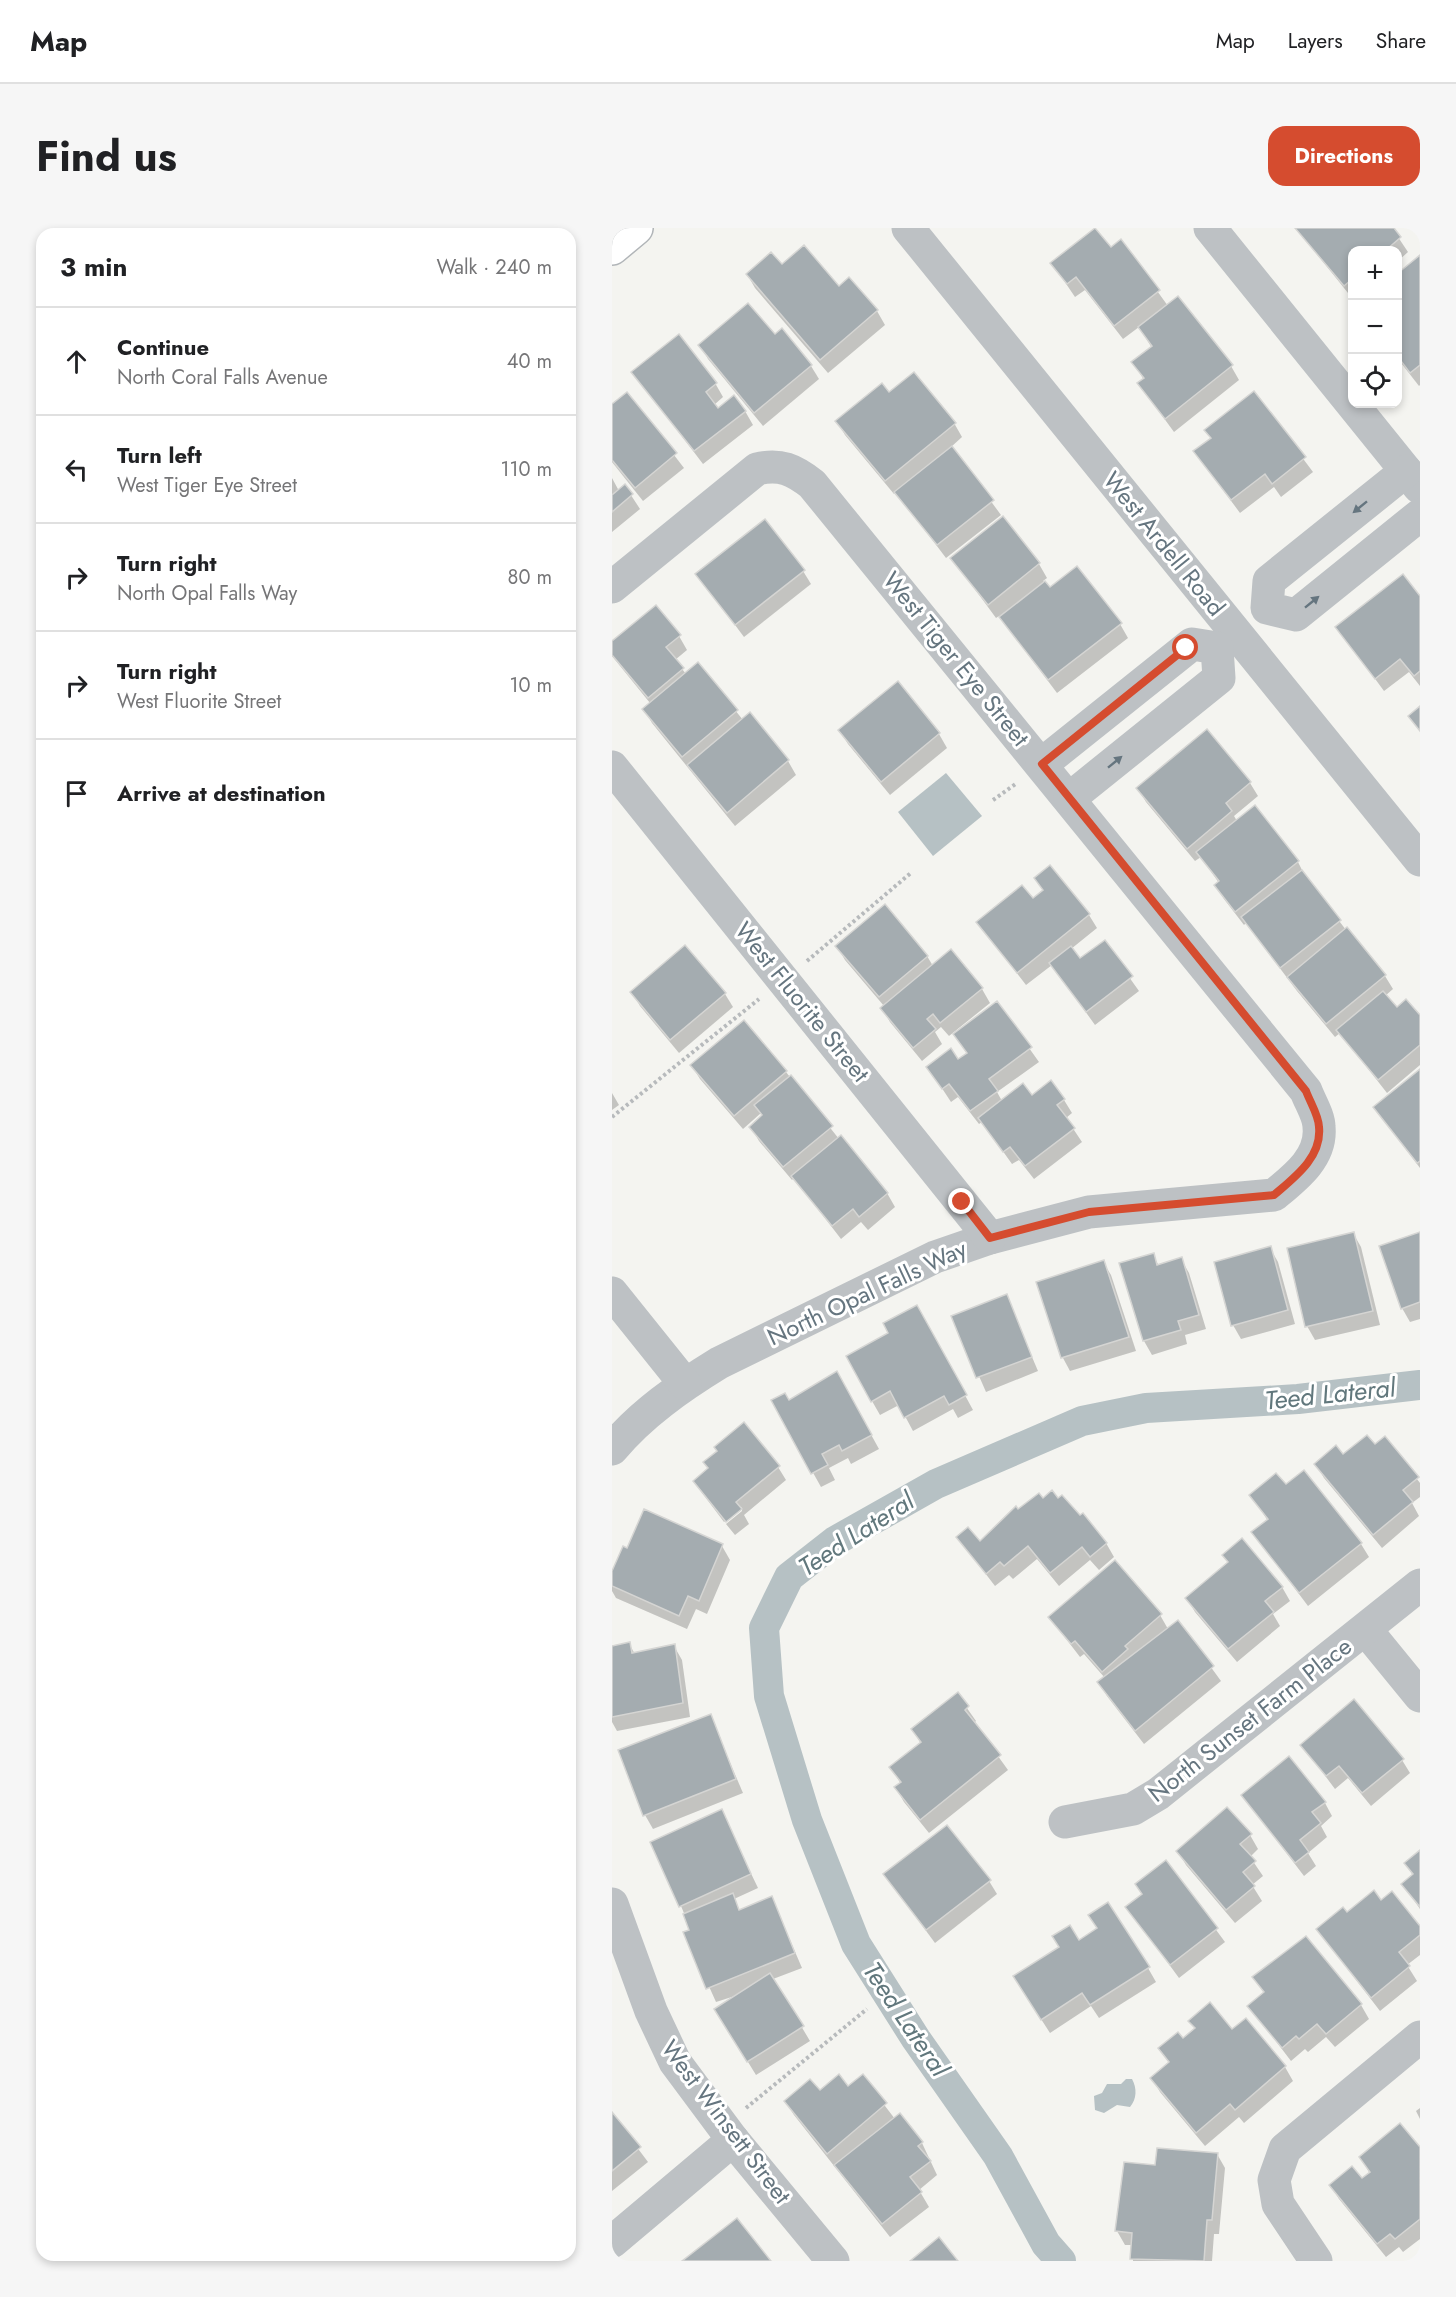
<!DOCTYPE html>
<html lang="en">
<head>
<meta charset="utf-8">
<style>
  body { margin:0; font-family:Jost,sans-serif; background:#f6f6f6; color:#202124 }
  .controls { position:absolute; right:18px; top:18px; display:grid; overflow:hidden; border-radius:12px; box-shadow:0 3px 9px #0003 }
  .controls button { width:54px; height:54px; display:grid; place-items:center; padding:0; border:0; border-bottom:2px solid #e0e0e0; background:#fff; color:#202124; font:30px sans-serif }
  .stop { position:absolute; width:18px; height:18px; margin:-14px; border:4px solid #d54c2f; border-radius:50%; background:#fff }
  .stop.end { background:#d54c2f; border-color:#fff; box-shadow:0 2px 6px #0008 }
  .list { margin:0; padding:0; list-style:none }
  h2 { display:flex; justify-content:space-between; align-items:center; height:78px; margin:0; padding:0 24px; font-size:26px }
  h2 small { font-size:20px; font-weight:400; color:#757577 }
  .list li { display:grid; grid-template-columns:39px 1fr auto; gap:18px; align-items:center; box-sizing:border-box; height:108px; padding:0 24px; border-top:2px solid #e0e0e0 }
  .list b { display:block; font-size:22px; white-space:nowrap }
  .list p { margin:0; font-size:20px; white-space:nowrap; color:#757577 }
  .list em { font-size:20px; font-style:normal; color:#757577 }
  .icon { flex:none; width:33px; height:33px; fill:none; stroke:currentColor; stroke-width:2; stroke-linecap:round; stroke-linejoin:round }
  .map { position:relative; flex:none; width:808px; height:2033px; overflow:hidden; border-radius:18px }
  header { display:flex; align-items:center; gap:36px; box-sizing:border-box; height:84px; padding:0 30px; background:#fff; border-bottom:2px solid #e0e0e0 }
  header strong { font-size:28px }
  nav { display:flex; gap:33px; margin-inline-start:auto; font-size:21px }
  .intro { display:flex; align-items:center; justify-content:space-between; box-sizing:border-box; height:144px; padding:0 36px }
  h1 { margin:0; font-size:42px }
  .button { padding:15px 27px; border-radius:18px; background:#d54c2f; color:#fff; font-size:21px; font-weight:700 }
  main { display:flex; gap:36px; padding:0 36px }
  aside { flex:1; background:#fff; border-radius:18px; box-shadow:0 3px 9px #0003 }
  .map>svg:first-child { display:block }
  .water { fill:#b6c1c4 }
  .shadow { fill:#0003 }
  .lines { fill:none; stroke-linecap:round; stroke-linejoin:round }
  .canal { stroke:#b6c1c4; stroke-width:30 }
  .building { fill:#a4acb0; stroke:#d5d5d3; stroke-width:1.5 }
  .major-casing { stroke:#b1b5b8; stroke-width:36 }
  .path { stroke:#b7babc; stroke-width:4; stroke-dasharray:3 3; stroke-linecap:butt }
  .minor { stroke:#bdc1c4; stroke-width:33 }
  .major { stroke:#fff; stroke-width:33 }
  .oneway { fill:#65757f }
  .route { stroke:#d54c2f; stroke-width:8 }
  .labels { text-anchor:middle; stroke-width:6; stroke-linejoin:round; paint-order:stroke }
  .street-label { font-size:24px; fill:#65757f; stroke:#fff }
  .water-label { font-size:26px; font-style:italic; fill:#61777c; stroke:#fff }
</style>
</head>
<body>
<header>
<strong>Map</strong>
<nav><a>Map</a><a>Layers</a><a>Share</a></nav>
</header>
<div class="intro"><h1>Find us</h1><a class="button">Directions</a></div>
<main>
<aside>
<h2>3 min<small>Walk · 240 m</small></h2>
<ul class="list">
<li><svg class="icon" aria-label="ahead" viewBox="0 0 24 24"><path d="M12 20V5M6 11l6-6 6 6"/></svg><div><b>Continue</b><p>North Coral Falls Avenue</p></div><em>40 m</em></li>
<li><svg class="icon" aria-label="left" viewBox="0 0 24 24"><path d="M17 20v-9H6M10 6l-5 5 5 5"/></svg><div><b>Turn left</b><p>West Tiger Eye Street</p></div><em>110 m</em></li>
<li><svg class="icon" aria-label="right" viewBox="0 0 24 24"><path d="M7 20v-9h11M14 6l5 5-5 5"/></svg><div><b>Turn right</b><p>North Opal Falls Way</p></div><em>80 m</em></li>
<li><svg class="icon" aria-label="right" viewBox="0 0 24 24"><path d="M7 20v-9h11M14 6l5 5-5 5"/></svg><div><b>Turn right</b><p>West Fluorite Street</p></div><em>10 m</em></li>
<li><svg class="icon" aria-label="arrive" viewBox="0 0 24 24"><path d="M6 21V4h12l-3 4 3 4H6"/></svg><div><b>Arrive at destination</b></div></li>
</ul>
</aside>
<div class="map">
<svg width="808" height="2033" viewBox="0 0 808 2033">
  <rect width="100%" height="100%" fill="#f4f4f0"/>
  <!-- water -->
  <g class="water">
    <polygon points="334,545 370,588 321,628 286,584"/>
    <path d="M 514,1851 L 520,1851 C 525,1860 525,1871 518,1879 L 505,1877 L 492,1885 L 483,1882 L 482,1868 L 490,1865 L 495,1856 L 509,1856 Z"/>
  </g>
  <!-- shadow -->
  <g class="shadow">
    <polygon points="684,0 780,0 796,24 786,33 786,22 740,22 740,70"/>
    <polygon points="509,13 556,78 619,138 627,152 562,204 527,156 532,152 521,134 540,120 527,99 511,111 473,62 463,69 440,35 498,22"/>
    <polygon points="808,29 808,157 807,158 786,131 786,47"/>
    <polygon points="170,38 226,60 237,51 265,83 273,97 216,145 143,60 135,46"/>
    <polygon points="162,109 199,138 207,151 151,198 96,131 88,117"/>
    <polygon points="21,144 103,155 111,169 102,177 106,182 133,183 141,197 91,236"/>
    <polygon points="642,165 701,244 669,269 662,259 628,285 583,224 599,211 594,202"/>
    <polygon points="15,166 72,240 31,273 0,234 0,178"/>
    <polygon points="225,193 342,195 350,209 339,219 389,287 334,330 284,264 282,266 233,207"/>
    <polygon points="0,250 7,263 13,258 28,281 0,304"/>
    <polygon points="390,290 427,336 435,350 431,353 438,361 508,396 516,410 445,465 387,388 384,390 340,330"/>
    <polygon points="191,343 199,356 132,409 85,346"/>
    <polygon points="808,370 808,458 797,444 772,463 725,399"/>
    <polygon points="67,408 75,422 63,432 74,446 86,436 131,492 137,487 176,533 184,547 123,598 40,495 32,481 38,475 0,428 0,415"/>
    <polygon points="286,455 327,506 335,520 278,567 236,516 228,503"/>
    <polygon points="638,555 646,568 622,588 625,593 642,580 686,634 693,648 734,702 773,748 781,761 773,768 784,781 808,789 808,837 775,865 728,805 723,809 685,763 634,695 632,697 612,671 604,658 607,655 589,629 583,633 534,574 526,560"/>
    <polygon points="424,650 477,687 485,700 459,721 468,732 492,714 527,763 483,797 440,737 414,757 366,695 421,672 431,663"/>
    <polygon points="225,718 315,728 321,738 370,761 378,775 337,808 329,799 323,804 330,816 310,833 278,794 270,780 272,778 233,732"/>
    <polygon points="20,764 113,766 121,779 67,825 28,778"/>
    <polygon points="385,775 427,834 385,864 390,873 420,869 452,872 460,885 454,890 470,914 422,951 407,932 400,936 370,894 367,896 346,869 339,874 316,839 346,833 355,826 343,806"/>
    <polygon points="80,838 174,844 227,911 275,965 283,979 256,1002 249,994 229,1011 182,950 180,952 147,913 139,899 151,889 149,885 131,901 88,851"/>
    <polygon points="808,843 808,940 763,880"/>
    <polygon points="0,865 7,877 0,882"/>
    <polygon points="741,1005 749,1019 768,1097 703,1112 695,1098"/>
    <polygon points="808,1006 808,1091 798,1094 790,1080"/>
    <polygon points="658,1020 666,1034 683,1096 629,1111 621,1097"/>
    <polygon points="541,1027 547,1038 569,1031 577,1045 594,1101 573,1107 575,1116 540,1127 532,1113 509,1036"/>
    <polygon points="491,1034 499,1047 524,1123 458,1143 451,1130 426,1055"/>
    <polygon points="394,1068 426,1143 374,1164 341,1089"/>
    <polygon points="312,1092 361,1182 346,1190 341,1181 301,1203 287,1177 268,1187 260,1173"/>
    <polygon points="225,1145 267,1221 239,1236 236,1230 217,1240 223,1252 209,1259 161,1173 177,1174"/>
    <polygon points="773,1210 808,1255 808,1269 800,1275 807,1288 770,1320 712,1250 704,1236 763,1218"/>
    <polygon points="166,1239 174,1252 132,1287 137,1296 123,1307 114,1296 130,1283 130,1279 112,1294 82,1254"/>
    <polygon points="674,1258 749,1316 757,1329 696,1378 641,1305 656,1293 639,1267"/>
    <polygon points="431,1272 446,1272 494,1315 502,1329 487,1342 478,1332 447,1358 425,1331 401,1351 397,1347 383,1358 346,1310 368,1315 406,1283"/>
    <polygon points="110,1318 118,1332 95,1386 84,1381 75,1401 4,1370 0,1363 0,1347 16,1322"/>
    <polygon points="612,1327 670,1359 678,1373 661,1386 668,1398 625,1434 583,1384 575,1370 617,1336"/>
    <polygon points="548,1387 556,1401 566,1394 609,1453 532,1516 495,1468 487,1454 493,1450 472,1426 468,1429 438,1390"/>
    <polygon points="17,1416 23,1426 62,1418 70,1432 78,1489 5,1503 0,1494 0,1419"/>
    <polygon points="345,1466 364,1493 362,1495 396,1542 317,1605 292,1574 284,1560 289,1556 279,1540 309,1516 301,1502"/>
    <polygon points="98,1488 131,1565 41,1601 33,1587"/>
    <polygon points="690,1517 790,1532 798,1545 759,1578 736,1550 723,1561"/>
    <polygon points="630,1567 713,1575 720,1588 709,1598 715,1609 696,1625 704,1638 692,1648"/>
    <polygon points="615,1581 638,1607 646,1621 638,1629 651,1648 640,1657 650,1673 623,1695 574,1637 566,1623"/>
    <polygon points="109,1583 146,1660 122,1671 128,1683 160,1670 190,1740 161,1751 198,1813 144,1847 112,1795 126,1767 104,1774 73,1705 79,1702 69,1678"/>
    <polygon points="808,1623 808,1681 791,1656 801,1648 794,1635"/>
    <polygon points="554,1634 613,1714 567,1750 515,1679 531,1667 525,1657"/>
    <polygon points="273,1647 377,1653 385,1666 323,1715"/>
    <polygon points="769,1674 808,1700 808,1727 795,1737 805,1753 768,1783 705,1701 735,1686"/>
    <polygon points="478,1687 536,1740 544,1754 487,1790 479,1778 438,1805 411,1763 467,1714 486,1701"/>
    <polygon points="642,1749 749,1777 757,1791 723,1819 714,1809 696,1824 693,1821 679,1833 637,1778 652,1765"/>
    <polygon points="634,1792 673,1839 681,1853 632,1895 627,1889 593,1918 548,1864 540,1850 557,1835 548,1820 571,1812 583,1801 578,1793 620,1803"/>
    <polygon points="250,1848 283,1891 310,1915 325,1947 307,1962 317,1979 278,2009 182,1887 174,1874 236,1860"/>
    <polygon points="808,1880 808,1891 804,1883"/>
    <polygon points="0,1886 36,1934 0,1963"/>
    <polygon points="808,1921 808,2011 791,2024 787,2019 774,2029 727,1971 719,1958 750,1953 758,1946 749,1930"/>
    <polygon points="605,1926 613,1940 607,2006 602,2006 600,2033 521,2033 521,2017 513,2017 505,2003 545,1939"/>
  </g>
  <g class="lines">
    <!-- canal -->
    <polyline class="canal" points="449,2033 434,2016 386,1928 304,1811 244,1716 195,1592 157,1468 152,1400 177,1349 223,1313 324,1256 470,1193 534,1180 686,1171 808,1157"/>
  </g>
  <!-- building -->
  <g class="building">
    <polygon points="483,0 499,19 509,11 548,62 502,98 464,49 455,56 438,35"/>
    <polygon points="683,0 782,0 789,9 774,22 740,22 740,51 732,58"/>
    <polygon points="192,17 227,58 237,49 266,82 208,132 134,46 159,24 170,36"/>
    <polygon points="808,27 808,137 798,145 786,129 786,45"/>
    <polygon points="566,68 621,137 553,191 525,155 532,150 519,134 540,118 526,99"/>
    <polygon points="136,75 163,106 170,100 200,137 142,185 86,117"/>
    <polygon points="67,106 105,155 94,164 106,180 122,167 134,183 82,223 19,144"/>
    <polygon points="302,144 344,195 273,253 223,193 270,155 277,164"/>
    <polygon points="642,163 694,229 660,256 653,246 619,272 581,223 599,210 592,202"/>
    <polygon points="15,164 65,225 23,260 0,232 0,176"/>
    <polygon points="340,218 382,272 325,317 282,264"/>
    <polygon points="13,256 21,266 0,284 0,267"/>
    <polygon points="391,288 428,335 376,377 338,330"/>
    <polygon points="153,291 193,342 123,397 83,346"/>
    <polygon points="465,338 510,395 436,452 387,389 433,353 438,359"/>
    <polygon points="791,346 808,368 808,443 802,448 788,431 763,451 723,399"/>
    <polygon points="44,377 69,407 54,419 72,440 36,470 0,427 0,413"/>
    <polygon points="86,434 126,482 70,529 30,481"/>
    <polygon points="286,453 328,505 269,554 226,502"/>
    <polygon points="808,478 808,503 796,488"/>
    <polygon points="138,484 177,532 115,585 75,537"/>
    <polygon points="595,501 639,554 614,575 620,583 575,621 524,560"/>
    <polygon points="643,577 687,633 623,684 602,657 607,653 584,624"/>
    <polygon points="438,637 478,686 405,745 364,694 410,657 421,670 431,662 422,650"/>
    <polygon points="690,642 729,692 668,740 629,689"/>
    <polygon points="273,676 316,728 267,769 223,718"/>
    <polygon points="735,699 774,747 714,796 675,749"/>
    <polygon points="493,712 521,748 474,784 437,735 459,718 468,730"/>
    <polygon points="73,717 114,765 58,812 18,764"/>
    <polygon points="339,721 371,760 328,795 321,786 315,791 324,801 301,820 268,780"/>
    <polygon points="771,763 785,779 794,771 808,787 808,817 766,852 724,802"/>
    <polygon points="385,773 420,819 377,851 386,863 358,883 337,856 330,861 314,839 339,820 346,831 355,825 341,806"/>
    <polygon points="132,792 175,843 122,888 78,837"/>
    <polygon points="808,841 808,933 805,935 761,879"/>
    <polygon points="179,847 221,898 171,939 137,899 150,887 142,877"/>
    <polygon points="439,852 453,871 445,877 463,900 413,938 398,919 391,924 366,890 411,855 420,867"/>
    <polygon points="229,907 276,965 247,989 241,981 220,998 179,948"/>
    <polygon points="742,1004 761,1083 693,1099 675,1020"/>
    <polygon points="808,1004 808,1074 789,1081 767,1018"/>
    <polygon points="659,1018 676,1082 619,1098 602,1034"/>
    <polygon points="542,1025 545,1037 570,1029 587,1087 566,1093 569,1102 531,1113 507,1035"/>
    <polygon points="492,1032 517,1109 449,1130 424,1054"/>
    <polygon points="395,1066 420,1129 364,1150 339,1088"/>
    <polygon points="305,1077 355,1167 337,1177 332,1168 292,1190 278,1163 259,1174 234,1128 276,1105 271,1095"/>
    <polygon points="225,1143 260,1207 230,1223 227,1217 210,1226 216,1237 199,1246 159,1172 173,1165 177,1172"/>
    <polygon points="132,1194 168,1238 124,1274 130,1281 114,1294 81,1253 96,1240 91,1234 105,1223 102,1219"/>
    <polygon points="755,1207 763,1216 773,1208 807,1249 791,1262 801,1274 761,1307 702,1236 724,1217 731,1226"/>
    <polygon points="692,1242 750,1315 687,1365 639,1304 656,1291 637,1267 664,1245 674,1256"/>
    <polygon points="440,1262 446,1270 450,1267 468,1287 471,1285 495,1315 478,1329 470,1319 438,1345 416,1318 392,1338 388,1334 374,1346 344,1309 356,1299 368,1313 404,1278 406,1281 427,1265 431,1270"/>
    <polygon points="32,1281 111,1316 87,1373 76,1368 67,1388 0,1358 0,1343 11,1318 15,1320"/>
    <polygon points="630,1310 671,1359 653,1373 662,1384 616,1421 573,1370 616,1334 610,1327"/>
    <polygon points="503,1332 550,1386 513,1418 516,1421 490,1444 463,1413 459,1416 436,1389"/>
    <polygon points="566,1392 602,1438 523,1503 485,1454"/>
    <polygon points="18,1414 20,1425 63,1416 71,1475 0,1489 0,1418"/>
    <polygon points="346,1464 357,1478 353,1482 389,1527 308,1592 282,1559 289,1554 277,1539 309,1514 299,1501"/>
    <polygon points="742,1471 792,1531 750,1565 727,1538 714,1548 688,1517"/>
    <polygon points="99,1486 124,1551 31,1588 6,1522"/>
    <polygon points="677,1528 714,1574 700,1584 709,1595 688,1612 697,1624 683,1635 629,1567"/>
    <polygon points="615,1579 640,1606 628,1616 644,1633 631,1644 643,1658 614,1682 564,1623"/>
    <polygon points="110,1581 139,1646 67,1679 38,1614"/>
    <polygon points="335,1597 379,1652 314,1702 271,1646"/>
    <polygon points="808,1622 808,1679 789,1656 801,1646 792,1635"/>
    <polygon points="554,1632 606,1700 558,1737 513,1679 530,1666 523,1656"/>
    <polygon points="762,1662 769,1672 780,1663 808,1698 808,1707 787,1724 798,1738 759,1770 704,1701 731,1679 735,1684"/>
    <polygon points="121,1665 127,1682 160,1668 183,1725 94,1761 71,1704 77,1702 71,1686"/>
    <polygon points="496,1674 538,1739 478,1777 470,1765 429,1792 401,1748 447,1719 440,1708 458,1697 467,1712 485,1700 476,1687"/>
    <polygon points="694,1708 750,1776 714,1806 705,1796 687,1811 684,1808 670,1820 635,1778 652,1764 640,1749"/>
    <polygon points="158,1745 192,1798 135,1834 102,1781"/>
    <polygon points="598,1774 620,1801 634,1790 674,1838 623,1882 618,1876 584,1905 538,1850 557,1834 546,1820 566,1804 571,1810 583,1800 576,1793"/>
    <polygon points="227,1846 236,1858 251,1846 275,1875 215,1926 172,1873 198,1851 208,1862"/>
    <polygon points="0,1884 29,1919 0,1943"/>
    <polygon points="288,1885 311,1914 306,1918 319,1933 298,1949 310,1964 270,1996 222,1937"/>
    <polygon points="788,1895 808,1919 808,1991 783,2011 778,2006 765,2016 717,1957 740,1938 750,1950 758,1944 747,1929"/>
    <polygon points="545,1920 606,1925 600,1992 595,1992 592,2033 518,2031 520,2005 503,2003 512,1934 543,1937"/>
    <polygon points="125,1990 159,2033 70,2033"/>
    <polygon points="327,2009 346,2033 298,2033"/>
  </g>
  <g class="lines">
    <defs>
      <polyline id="major" points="0,20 24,0"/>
    </defs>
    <!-- major casing -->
    <use href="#major" class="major-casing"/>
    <!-- path -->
    <g class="path">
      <polyline points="381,572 405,555"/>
      <polyline points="195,733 300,644"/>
      <polyline points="0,889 147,771"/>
      <polyline points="134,1880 255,1781"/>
    </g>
    <!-- minor -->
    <g class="minor">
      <polyline points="296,0 808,632"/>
      <polyline points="598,0 807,259"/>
      <polyline points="794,243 657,353 655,380 684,387 808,287"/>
      <path d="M 0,359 L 145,241 C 168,235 182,242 200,256 L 694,863 C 698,874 707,888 707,899 C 710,929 684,949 662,967 L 477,984 L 378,1010 L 323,1029 L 107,1135 C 68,1159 29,1186 0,1221"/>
      <polyline points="430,536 580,416 605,420 607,450 458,570"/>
      <polyline points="0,539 378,1010"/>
      <polyline points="0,1065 73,1156"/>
      <polyline points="754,1402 808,1468"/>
      <polyline points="453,1594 521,1581 546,1566 808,1357"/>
      <polyline points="0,1676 39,1783 63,1834 121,1912 221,2033"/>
      <polyline points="0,2014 121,1912"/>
      <polyline points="704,2033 666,1976 662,1952 673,1921 808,1809"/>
    </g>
    <!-- major -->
    <use href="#major" class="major"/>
  </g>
  <!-- one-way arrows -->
  <defs><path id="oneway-solid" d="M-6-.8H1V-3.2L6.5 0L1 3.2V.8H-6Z" transform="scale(1.5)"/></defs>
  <g class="oneway">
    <use href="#oneway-solid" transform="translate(748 279) rotate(141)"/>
    <use href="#oneway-solid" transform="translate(700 374) rotate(-39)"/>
    <use href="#oneway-solid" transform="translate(503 534) rotate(-39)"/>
  </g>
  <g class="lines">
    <!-- route -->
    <path class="route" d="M 350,974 L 378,1010 L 477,984 L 662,967 C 683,949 710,929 707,899 C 707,888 698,874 694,863 L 430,536 L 574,420"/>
  </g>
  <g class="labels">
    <!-- street labels -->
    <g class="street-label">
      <text transform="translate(552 316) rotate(51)" y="8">West Ardell Road</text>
      <text transform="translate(344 431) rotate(51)" y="8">West Tiger Eye Street</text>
      <text transform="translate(190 774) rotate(51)" y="8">West Fluorite Street</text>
      <text transform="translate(255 1065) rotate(-25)" y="8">North Opal Falls Way</text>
      <text transform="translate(638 1492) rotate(-38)" y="8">North Sunset Farm Place</text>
      <text transform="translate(114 1894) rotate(53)" y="8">West Winsett Street</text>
    </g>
    <!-- water labels -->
    <g class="water-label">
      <text transform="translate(718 1166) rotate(-6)" y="9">Teed Lateral</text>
      <text transform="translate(244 1306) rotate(-33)" y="9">Teed Lateral</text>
      <text transform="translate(294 1791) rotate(56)" y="9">Teed Lateral</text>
    </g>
  </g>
</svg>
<div class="controls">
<button>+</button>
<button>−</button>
<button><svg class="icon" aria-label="locate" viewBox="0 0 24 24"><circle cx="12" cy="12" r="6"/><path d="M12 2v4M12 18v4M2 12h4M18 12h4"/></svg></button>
</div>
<div class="stop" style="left:574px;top:420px"></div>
<div class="stop end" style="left:350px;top:974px"></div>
</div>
</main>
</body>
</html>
